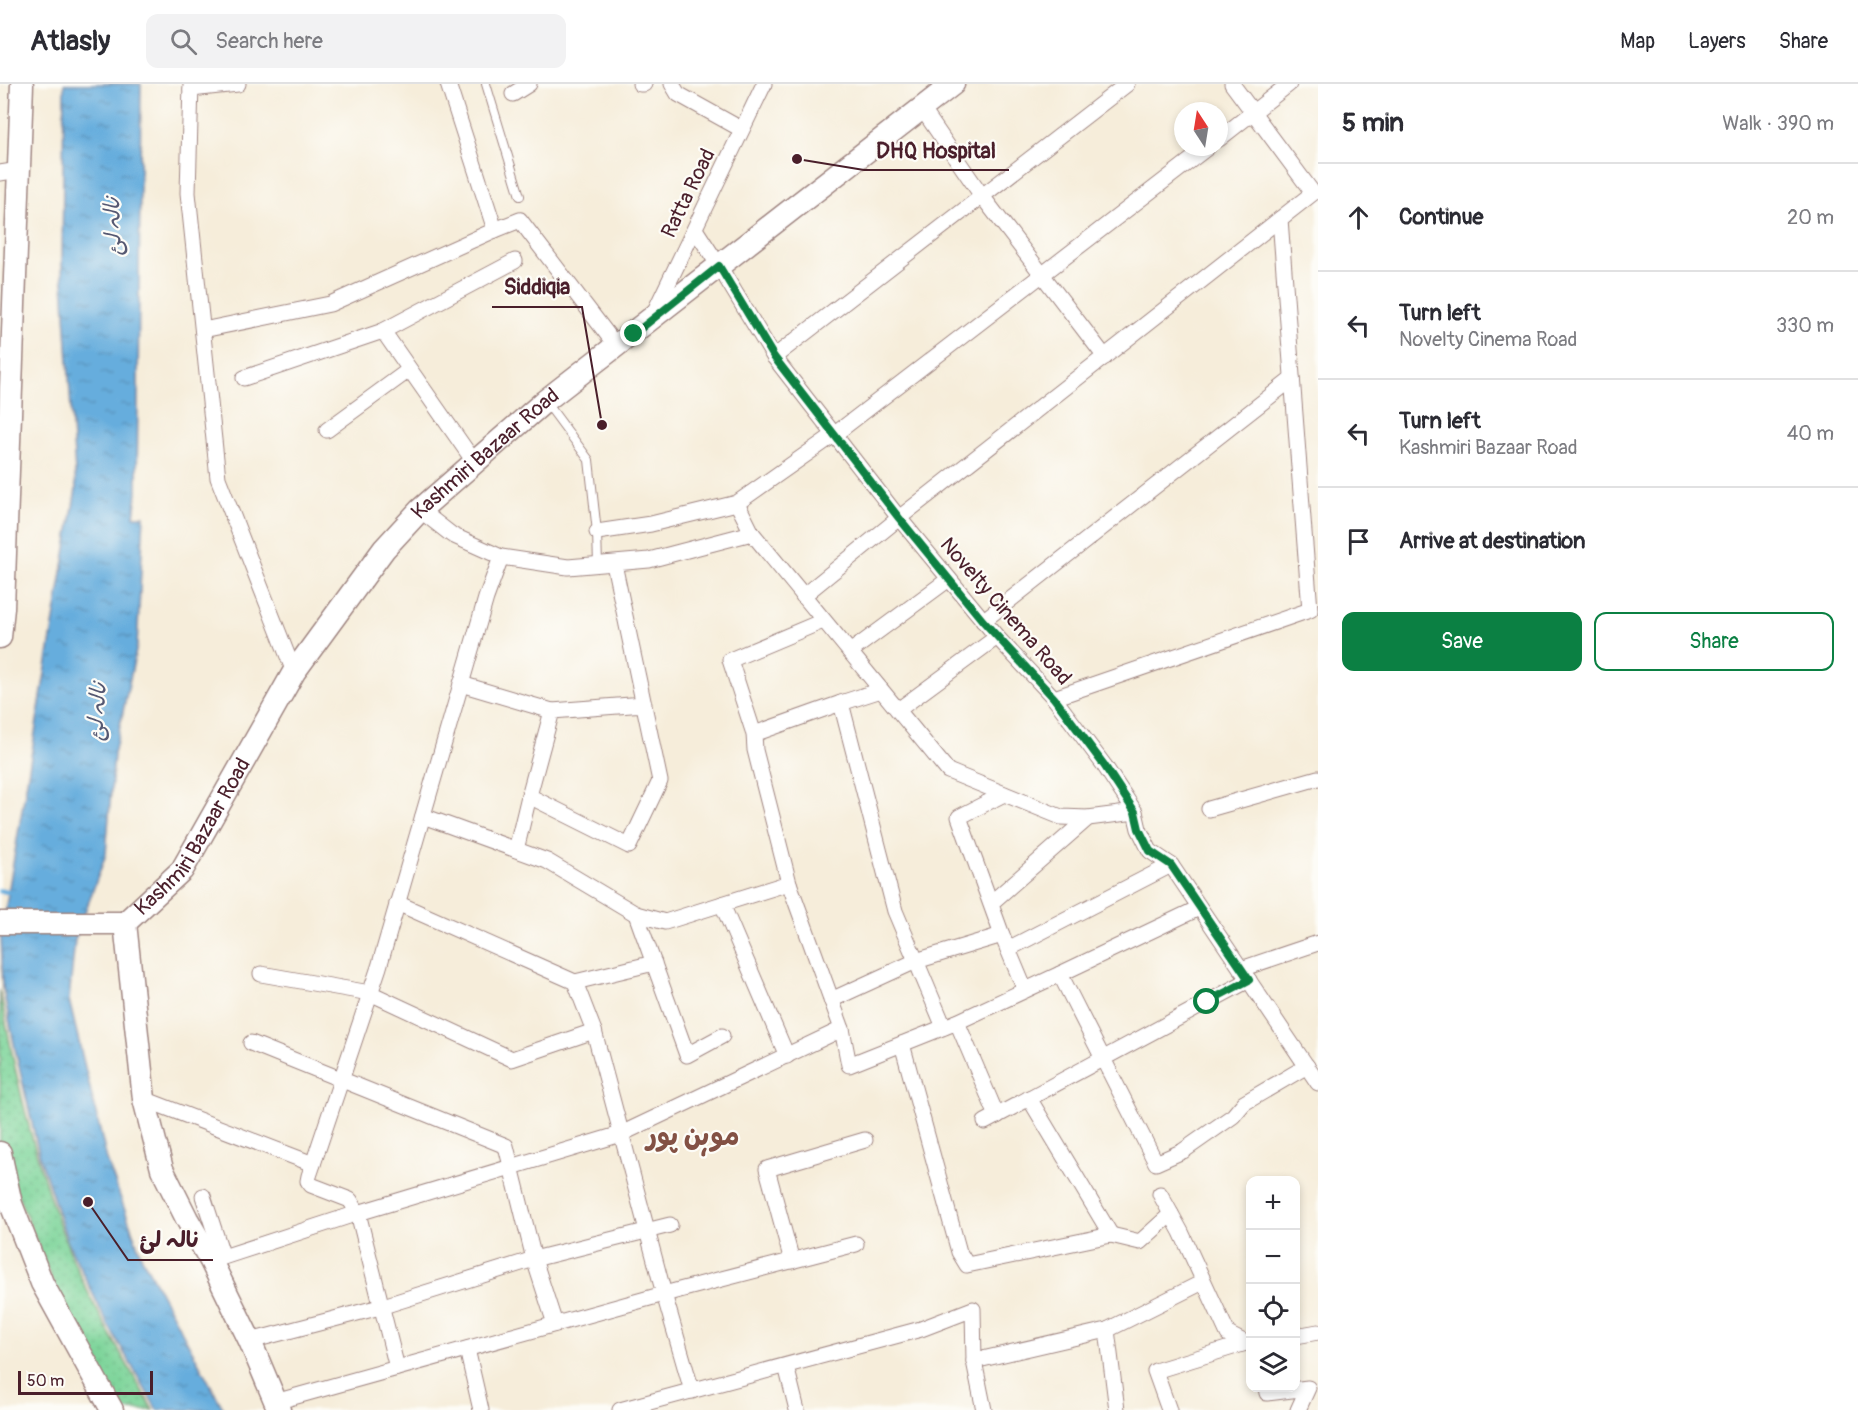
<!DOCTYPE html>
<html lang="en">
<head>
<meta charset="utf-8">
<style>
  body { margin:0; font-family:Pangolin,"Playpen Sans Arabic",sans-serif; background:#f2f2f3; color:#2b2b33 }
  .controls { position:absolute; right:18px; bottom:18px; display:grid; overflow:hidden; border-radius:12px; box-shadow:0 3px 9px #0003 }
  .controls button { width:54px; height:54px; display:grid; place-items:center; padding:0; border:0; border-bottom:2px solid #e1e1e2; background:#fff; color:#2b2b33; font:30px sans-serif }
  .compass { position:absolute; left:1174px; top:18px; width:54px; height:54px; border-radius:50%; background:#fff; box-shadow:0 3px 9px #0003; rotate:348deg }
  .scale { position:absolute; left:18px; bottom:15px; width:135px; box-sizing:border-box; padding-left:6px; border:3px solid #4a1f2b; border-top:0; font-size:16px; line-height:21px; white-space:nowrap; color:#4a1f2b; -webkit-text-stroke:4px #fdfcf7; paint-order:stroke }
  .stop { position:absolute; width:18px; height:18px; margin:-14px; border:4px solid #0b8043; border-radius:50%; background:#fff }
  .stop.end { background:#0b8043; border-color:#fff; box-shadow:0 2px 6px #0008 }
  .list { margin:0; padding:0; list-style:none }
  h2 { display:flex; justify-content:space-between; align-items:center; height:78px; margin:0; padding:0 24px; font-size:26px }
  h2 small { font-size:20px; font-weight:400; color:#7c7c81 }
  .list li { display:grid; grid-template-columns:39px 1fr auto; gap:18px; align-items:center; box-sizing:border-box; height:108px; padding:0 24px; border-top:2px solid #e1e1e2 }
  .list b { display:block; font-size:22px; white-space:nowrap }
  .list p { margin:0; font-size:20px; white-space:nowrap; color:#7c7c81 }
  .list em { font-size:20px; font-style:normal; color:#7c7c81 }
  .actions { display:flex; gap:12px; padding:18px 24px }
  .actions a { flex:1; padding:14px 0; border:2px solid #0b8043; border-radius:12px; text-align:center; font-size:21px; color:#0b8043 }
  .actions .main { background:#0b8043; color:#fff }
  .icon { flex:none; width:33px; height:33px; fill:none; stroke:currentColor; stroke-width:2; stroke-linecap:round; stroke-linejoin:round }
  .map { position:relative; flex:none; width:1318px; height:1326px; overflow:hidden }
  header { display:flex; align-items:center; gap:36px; box-sizing:border-box; height:84px; padding:0 30px; background:#fff; border-bottom:2px solid #e1e1e2 }
  header strong { font-size:28px }
  nav { display:flex; gap:33px; margin-inline-start:auto; font-size:21px }
  .search { width:420px; height:54px; background:#f2f2f3; display:flex; align-items:center; gap:15px; box-sizing:border-box; padding:0 21px; border-radius:12px; color:#7c7c81; font-size:22px }
  main { display:flex }
  aside { flex:1; background:#fff }
  .map>svg:first-child { display:block }
  .grass { fill:url(#grass-dots); stroke:#627a62; stroke-width:1.5 }
  .water { fill:url(#water-ripples); stroke:#586684; stroke-width:1.5 }
  .lines { fill:none; stroke-linecap:round; stroke-linejoin:round }
  .stream { stroke:#66addd; stroke-width:5 }
  .lane-casing { stroke:#a08682; stroke-width:10 }
  .street-casing { stroke:#a08682; stroke-width:17 }
  .secondary-casing { stroke:#a08682; stroke-width:25 }
  .lane { stroke:#fff; stroke-width:8 }
  .street { stroke:#fff; stroke-width:15 }
  .secondary { stroke:#fff; stroke-width:22 }
  .route { stroke:#0b8043; stroke-width:8 }
  .labels { text-anchor:middle; stroke-width:4.5; stroke-linejoin:round; paint-order:stroke }
  .street-label { font-size:21px; fill:#4a1f2b; stroke:#fdfcf7 }
  .water-label { font-size:22px; font-style:italic; fill:#555872; stroke:#fdfcf7 }
  .district-label { font-size:27px; font-weight:bold; fill:#835144; stroke:#fdfcf7 }
  .leader { fill:none; stroke:#4a1f2b; stroke-width:2 }
  .callout-dot { fill:#4a1f2b; stroke:#fdfcf7; stroke-width:2 }
  .callout-label { font-size:22px; text-anchor:middle; font-weight:bold; fill:#4a1f2b; stroke:#fdfcf7; stroke-width:4.5; stroke-linejoin:round; paint-order:stroke }
</style>
</head>
<body>
<header>
<strong>Atlasly</strong>
<div class="search"><svg class="icon" aria-label="search" viewBox="0 0 24 24"><circle cx="10" cy="10" r="6"/><path d="M15 15l6 6"/></svg>Search here</div>
<nav><a>Map</a><a>Layers</a><a>Share</a></nav>
</header>
<main>
<div class="map">
<svg width="1318" height="1326" viewBox="0 0 1318 1326">
  <defs>
    <pattern id="grass-dots" width="8" height="8" patternUnits="userSpaceOnUse" patternTransform="scale(1.5)"><rect width="8" height="8" fill="#7bd499"/><path d="M2 2h.1M6 6h.1" fill="none" stroke="#6cb684" stroke-width="1.8" stroke-linecap="round"/></pattern>
    <pattern id="water-ripples" width="26" height="14" patternUnits="userSpaceOnUse" patternTransform="scale(1.5)"><rect width="26" height="14" fill="#66addd"/><path d="M2 4q2-2 4 0t4 0M15 11q2-2 4 0t4 0" fill="none" stroke="#568cb3"/></pattern>
  </defs>
  <rect width="100%" height="100%" fill="#fdfcf7"/>
  <filter id="ink" filterUnits="userSpaceOnUse"><feTurbulence type="fractalNoise" baseFrequency=".0167" numOctaves="2"/><feDisplacementMap in="SourceGraphic" scale="12" xChannelSelector="R" yChannelSelector="G"/><feConvolveMatrix kernelMatrix="1 2 1 2 8 2 1 2 1" color-interpolation-filters="sRGB"/></filter>
  <filter id="wash" filterUnits="userSpaceOnUse"><feTurbulence type="fractalNoise" baseFrequency=".008" numOctaves="4" result="noise"/><feDisplacementMap in="SourceGraphic" scale="24" xChannelSelector="R" yChannelSelector="G"/><feGaussianBlur stdDeviation="1.35" result="paint"/><feColorMatrix in="noise" values="0 0 0 0 0 0 0 0 0 0 0 0 0 0 0 0 0 1.4 0 .05"/><feComposite in="paint" operator="in"/></filter>
  <g filter="url(#wash)">
    <rect width="100%" height="100%" fill="#f6edda"/>
    <!-- grass -->
    <path class="grass" d="M 0,906 C 16,997 37,1088 72,1173 C 94,1226 125,1276 153,1326 L 117,1326 L 66,1232 L 5,1079 L 0,1057 Z"/>
    <!-- water -->
    <polygon class="water" points="64,0 141,0 137,409 134,432 144,432 137,562 114,670 106,770 75,856 69,916 107,1076 142,1174 224,1326 157,1326 107,1239 68,1159 40,1074 15,965 3,905 1,851 76,405 62,182"/>
    <g class="lines">
      <!-- stream -->
      <polyline class="stream" points="0,807 13,808"/>
    </g>
  </g>
  <g filter="url(#ink)">
    <g class="lines">
      <defs>
        <g id="lane">
          <polyline points="486,0 520,112"/>
          <polyline points="546,318 589,376 597,448 598,481"/>
        </g>
        <g id="street">
          <polyline points="191,0 188,109 218,394 294,588"/>
          <polyline points="640,0 644,0"/>
          <polyline points="672,0 678,10 741,45"/>
          <polyline points="191,5 238,0"/>
          <polyline points="513,10 529,0"/>
          <polyline points="921,23 982,112 1105,273"/>
          <polyline points="1219,55 1289,0"/>
          <polyline points="0,89 19,86"/>
          <polyline points="695,145 719,182 774,273 899,434 997,553 1054,614 1104,681 1135,728 1139,745 1150,767 1171,781 1318,999"/>
          <polyline points="495,146 520,136 617,263"/>
          <polyline points="653,231 764,0"/>
          <polyline points="203,246 330,220 495,146 448,0"/>
          <polyline points="383,247 475,379"/>
          <polyline points="774,273 1127,0"/>
          <polyline points="244,294 383,247 515,177"/>
          <polyline points="327,346 409,286"/>
          <polyline points="420,426 452,451 501,473 568,483 649,476 752,449 948,687 1061,733 1088,734 1135,728"/>
          <polyline points="597,448 651,440 737,419"/>
          <polyline points="752,449 737,419 835,350 1208,63"/>
          <polyline points="614,480 660,697 629,762 529,712 552,627 644,620"/>
          <polyline points="803,512 899,434 1313,109 1232,0"/>
          <polyline points="983,537 1292,295"/>
          <polyline points="850,568 949,495"/>
          <polyline points="461,600 552,627"/>
          <polyline points="881,606 841,619 895,827 944,943"/>
          <polyline points="1054,614 1310,526 1280,135"/>
          <polyline points="841,619 754,650 755,666 789,799 842,945"/>
          <polyline points="898,626 997,553"/>
          <polyline points="754,650 730,576 823,537"/>
          <polyline points="1209,725 1318,694"/>
          <polyline points="423,732 547,777 636,830"/>
          <polyline points="516,766 529,712"/>
          <polyline points="991,819 1088,734"/>
          <polyline points="722,820 787,972"/>
          <polyline points="1002,851 959,733 1004,710"/>
          <polyline points="1008,865 1171,781"/>
          <polyline points="1241,885 1318,859"/>
          <polyline points="261,890 370,909 512,975 594,947 575,898 397,819"/>
          <polyline points="1060,890 1199,824"/>
          <polyline points="575,898 654,879"/>
          <polyline points="831,916 916,877 1002,851 1025,906"/>
          <polyline points="957,938 997,1032"/>
          <polyline points="594,947 664,1210 692,1307"/>
          <polyline points="722,952 687,971 636,830 665,838 789,799"/>
          <polyline points="251,959 506,1062 534,1175 555,1240"/>
          <polyline points="902,960 959,1168 967,1181 1111,1151 1140,1158 1171,1130"/>
          <polyline points="1029,1014 1111,1151"/>
          <polyline points="144,1015 313,1080"/>
          <polyline points="985,1038 1249,896"/>
          <polyline points="1160,1110 1181,1148 1228,1250 1246,1259 1250,1258"/>
          <polyline points="203,1112 223,1173"/>
          <polyline points="211,1177 358,1129 621,1050 842,945 849,981 957,938 1060,890 1156,1079 1183,1067 1233,1032 1244,1019 1307,982"/>
          <polyline points="792,1177 767,1085 865,1056"/>
          <polyline points="1107,1246 1117,1326"/>
          <polyline points="1296,1252 1318,1248"/>
          <polyline points="250,1257 380,1223 534,1175 670,1141"/>
          <polyline points="467,1265 481,1326"/>
          <polyline points="974,1277 1107,1246 1203,1198"/>
          <polyline points="786,1282 797,1326"/>
          <polyline points="397,1284 358,1129 350,1116 311,1101 308,1097 309,1092 379,883 486,514 501,473"/>
          <polyline points="1266,1304 1267,1309 1308,1304 1298,1326"/>
          <polyline points="275,1318 664,1210 856,1160"/>
          <polyline points="620,1326 921,1245 973,1225 974,1277 984,1326"/>
          <polyline points="1169,1326 1155,1287 1246,1259"/>
        </g>
        <g id="secondary">
          <polyline points="0,553 3,524 22,0"/>
          <polyline points="0,839 125,839"/>
          <path id="s1" d="M 125,839 L 182,786 L 294,588 L 384,465 L 420,426 L 545,317 L 953,0"/>
          <polyline points="125,839 144,1015 162,1085 187,1135 211,1177 250,1257 279,1326"/>
          <polyline points="0,1069 11,1120 42,1199 112,1326"/>
        </g>
      </defs>
      <!-- lane casing -->
      <use href="#lane" class="lane-casing"/>
      <!-- street casing -->
      <use href="#street" class="street-casing"/>
      <!-- secondary casing -->
      <use href="#secondary" class="secondary-casing"/>
      <!-- lane -->
      <use href="#lane" class="lane"/>
      <!-- street -->
      <use href="#street" class="street"/>
      <!-- secondary -->
      <use href="#secondary" class="secondary"/>
    </g>
  </g>
  <g class="lines" filter="url(#ink)">
    <!-- route -->
    <polyline class="route" points="634,250 719,182 774,273 899,434 983,537 1054,614 1104,681 1135,728 1139,745 1150,767 1171,781 1249,896 1207,918"/>
  </g>
  <g class="labels">
    <!-- street labels -->
    <g class="street-label">
      <text transform="translate(688 109) rotate(-64)" y="7">Ratta Road</text>
      <text dy="7" stroke="none"><textPath href="#s1" startOffset="597">Kashmiri Bazaar Road</textPath></text>
      <text transform="translate(1006 527) rotate(49)" y="7">Novelty Cinema Road</text>
      <text dy="7" stroke="none"><textPath href="#s1" startOffset="111">Kashmiri Bazaar Road</textPath></text>
    </g>
    <!-- water labels -->
    <g class="water-label">
      <text transform="translate(112 142) rotate(-92)" y="8">نالہ لئ</text>
      <text transform="translate(96 627) rotate(-86)" y="8">نالہ لئ</text>
    </g>
    <!-- district labels -->
    <g class="district-label">
      <text x="693" y="1061">موہن پور</text>
    </g>
  </g>
  <!-- callouts -->
  <path class="leader" d="M797 75L864 86H1009M602 341L582 223H492M88 1118L128 1176H213"/>
  <g class="callout-dot">
    <circle cx="797" cy="75" r="6"/>
    <circle cx="602" cy="341" r="6"/>
    <circle cx="88" cy="1118" r="6"/>
  </g>
  <g class="callout-label">
    <text x="936" y="74">DHQ Hospital</text>
    <text x="537" y="210">Siddiqia</text>
    <text x="170" y="1163">نالہ لئ</text>
  </g>
</svg>
<div class="controls">
<button>+</button>
<button>−</button>
<button><svg class="icon" aria-label="locate" viewBox="0 0 24 24"><circle cx="12" cy="12" r="6"/><path d="M12 2v4M12 18v4M2 12h4M18 12h4"/></svg></button>
<button><svg class="icon" aria-label="layers" viewBox="0 0 24 24"><path d="M12 4l9 5-9 5-9-5zM3 14l9 5 9-5"/></svg></button>
</div>
<svg class="compass" viewBox="-18 -18 36 36"><path d="M0-13l5 13h-10z" fill="#e53935"/><path d="M0 13l5-13h-10z" fill="#7c7c81"/></svg>
<div class="scale">50 m</div>
<div class="stop" style="left:1207px;top:918px"></div>
<div class="stop end" style="left:634px;top:250px"></div>
</div>
<aside>
<h2>5 min<small>Walk · 390 m</small></h2>
<ul class="list">
<li><svg class="icon" aria-label="ahead" viewBox="0 0 24 24"><path d="M12 20V5M6 11l6-6 6 6"/></svg><div><b>Continue</b></div><em>20 m</em></li>
<li><svg class="icon" aria-label="left" viewBox="0 0 24 24"><path d="M17 20v-9H6M10 6l-5 5 5 5"/></svg><div><b>Turn left</b><p>Novelty Cinema Road</p></div><em>330 m</em></li>
<li><svg class="icon" aria-label="left" viewBox="0 0 24 24"><path d="M17 20v-9H6M10 6l-5 5 5 5"/></svg><div><b>Turn left</b><p>Kashmiri Bazaar Road</p></div><em>40 m</em></li>
<li><svg class="icon" aria-label="arrive" viewBox="0 0 24 24"><path d="M6 21V4h12l-3 4 3 4H6"/></svg><div><b>Arrive at destination</b></div></li>
</ul>
<div class="actions"><a class="main">Save</a><a>Share</a></div>
</aside>
</main>
</body>
</html>
